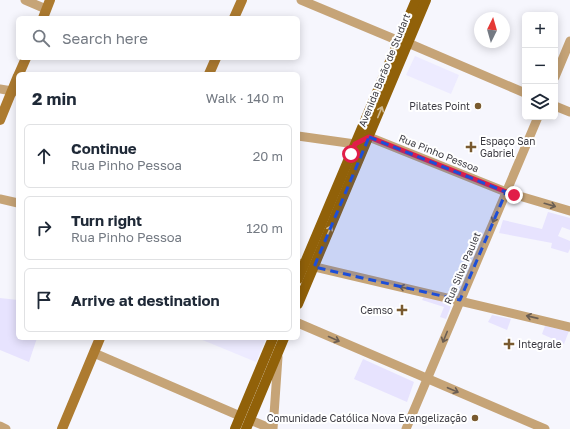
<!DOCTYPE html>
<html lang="en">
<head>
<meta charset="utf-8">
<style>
  body { margin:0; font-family:"Golos Text",sans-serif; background:#f2f2f3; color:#1f2937 }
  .controls { position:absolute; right:12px; top:12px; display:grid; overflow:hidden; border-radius:6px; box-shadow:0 2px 10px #0003 }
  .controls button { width:36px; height:36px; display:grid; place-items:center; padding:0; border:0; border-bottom:1px solid #e0e1e3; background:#fff; color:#1f2937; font:20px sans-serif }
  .compass { position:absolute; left:474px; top:12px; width:36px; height:36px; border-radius:50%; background:#fff; box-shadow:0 2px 10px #0003; rotate:5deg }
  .stop { position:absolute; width:12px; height:12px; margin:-9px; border:3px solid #e11d48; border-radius:50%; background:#fff }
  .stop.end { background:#e11d48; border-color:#fff; box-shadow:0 1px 4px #0008 }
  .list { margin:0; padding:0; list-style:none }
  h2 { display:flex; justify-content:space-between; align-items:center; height:52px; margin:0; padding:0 16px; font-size:17px }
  h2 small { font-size:13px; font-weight:400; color:#747a83 }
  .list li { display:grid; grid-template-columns:26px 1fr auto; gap:12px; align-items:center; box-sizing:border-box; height:64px; margin:0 8px 8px; padding:0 8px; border:1px solid #e0e1e3; border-radius:6px }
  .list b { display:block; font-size:15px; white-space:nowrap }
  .list p { margin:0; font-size:13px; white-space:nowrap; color:#747a83 }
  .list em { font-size:13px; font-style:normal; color:#747a83 }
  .icon { flex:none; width:22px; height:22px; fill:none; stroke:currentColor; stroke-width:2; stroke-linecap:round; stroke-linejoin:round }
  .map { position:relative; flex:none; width:570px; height:429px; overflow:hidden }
  .search { position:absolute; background:#fff; box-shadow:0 2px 10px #0003; left:16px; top:16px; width:284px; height:44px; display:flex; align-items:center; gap:10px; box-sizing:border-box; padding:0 14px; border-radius:6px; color:#747a83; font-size:15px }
  .panel { position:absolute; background:#fff; box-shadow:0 2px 10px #0003; left:16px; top:72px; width:284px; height:268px; border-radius:6px }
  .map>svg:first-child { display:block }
  .built { fill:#edebff }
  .green { fill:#e7e3fe }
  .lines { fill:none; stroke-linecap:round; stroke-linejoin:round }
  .street { stroke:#c6a477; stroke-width:9 }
  .secondary { stroke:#ad7b30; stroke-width:10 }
  .primary { stroke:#916109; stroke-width:10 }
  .oneway { stroke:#ceb890 }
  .oneway2 { stroke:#6b5e53 }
  .route { stroke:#e11d48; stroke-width:5 }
  .marked { fill:#1d4ed8; fill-opacity:0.2; stroke:#1d4ed8; stroke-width:3; stroke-dasharray:8 5; stroke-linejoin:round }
  .poi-dot { fill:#795a2f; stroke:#fff; stroke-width:1.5 }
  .labels { text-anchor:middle; stroke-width:4; stroke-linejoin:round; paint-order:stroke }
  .street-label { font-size:10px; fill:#3a3940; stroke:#fff }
  .poi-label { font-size:10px; fill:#3a3940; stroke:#fff; text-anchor:end }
</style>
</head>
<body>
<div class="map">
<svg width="570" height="429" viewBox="0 0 570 429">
  <rect width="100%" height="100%" fill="#f6f6fd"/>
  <!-- built -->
  <g class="built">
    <polygon points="415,56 459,75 451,94 406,75"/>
    <polygon points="201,338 266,338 256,362 200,339"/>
  </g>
  <!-- green -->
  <g class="green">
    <polygon points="548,212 570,218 570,230 562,227 558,236 570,241 570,249 568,253 551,248 552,243 499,233 503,220 542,229"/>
    <polygon points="424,296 450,303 451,306 446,319 440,317 444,307 422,300"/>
    <polygon points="0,298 18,300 18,338 37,338 29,362 0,350"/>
    <polygon points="492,315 511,319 507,330 488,322"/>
    <polygon points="545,326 569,331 564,344 542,334"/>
    <polygon points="363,359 414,382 407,402 354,379"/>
  </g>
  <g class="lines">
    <!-- street -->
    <g class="street">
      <polyline points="25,0 46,9"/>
      <polyline points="301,0 399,41"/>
      <polyline points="408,43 525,93"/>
      <polyline points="555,77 570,41"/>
      <polyline points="0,89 18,92"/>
      <polyline points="555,106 570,112"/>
      <polyline points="298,136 355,144 369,137 506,192 570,211"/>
      <polyline points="0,199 18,203"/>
      <polyline points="298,263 570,327"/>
      <polyline points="298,323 545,429"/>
      <polyline points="94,353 240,416"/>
      <polyline points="250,420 272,429"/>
      <polyline points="0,426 6,429"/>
      <polyline points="273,429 278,357"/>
      <polyline points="406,429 538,117"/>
    </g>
    <!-- secondary -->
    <g class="secondary">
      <polyline points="43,18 50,0"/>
      <polyline points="234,18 242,0"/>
      <polyline points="19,74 26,58"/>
      <polyline points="209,74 216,58"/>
      <polyline points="0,120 18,76"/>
      <polyline points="62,429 100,338"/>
    </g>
    <!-- primary -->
    <g class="primary">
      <polyline points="298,279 416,0"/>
      <polyline points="298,304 426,0"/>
      <polyline points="235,429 273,338"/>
      <polyline points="246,429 284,338"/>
    </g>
  </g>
  <!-- one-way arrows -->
  <defs><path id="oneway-shaft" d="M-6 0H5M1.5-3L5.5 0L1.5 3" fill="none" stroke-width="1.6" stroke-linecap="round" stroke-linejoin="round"/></defs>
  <g class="oneway">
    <use href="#oneway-shaft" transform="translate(380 112) rotate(-68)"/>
    <use href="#oneway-shaft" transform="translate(329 231) rotate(-67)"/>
  </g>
  <g class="oneway2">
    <use href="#oneway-shaft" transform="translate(550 205) rotate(16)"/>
    <use href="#oneway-shaft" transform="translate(495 217) rotate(113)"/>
    <use href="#oneway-shaft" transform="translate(405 288) rotate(-167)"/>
    <use href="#oneway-shaft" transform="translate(532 317) rotate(-167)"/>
    <use href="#oneway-shaft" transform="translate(445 337) rotate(112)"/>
    <use href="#oneway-shaft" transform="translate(334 339) rotate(24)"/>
    <use href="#oneway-shaft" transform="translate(453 390) rotate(23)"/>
  </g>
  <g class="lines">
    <!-- route -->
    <polyline class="route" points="351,154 355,144 369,137 514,195"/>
  </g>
  <!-- marked area -->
  <path class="marked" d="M 369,137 L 506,192 L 460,300 L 314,267 Z"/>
  <!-- markers -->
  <g class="poi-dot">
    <circle cx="478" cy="106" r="4"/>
    <path d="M469 141h4v4h4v4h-4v4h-4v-4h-4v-4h4z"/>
    <path d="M400 304h4v4h4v4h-4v4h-4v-4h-4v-4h4z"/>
    <path d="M507 338h4v4h4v4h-4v4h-4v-4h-4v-4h4z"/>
    <circle cx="475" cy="418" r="4"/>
  </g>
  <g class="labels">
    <!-- street labels -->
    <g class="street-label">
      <text transform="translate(384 70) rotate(-68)" y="4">Avenida Barão de Studart</text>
      <text transform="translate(439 153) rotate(22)" y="4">Rua Pinho Pessoa</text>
      <text transform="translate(462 268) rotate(-67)" y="4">Rua Silva Paulet</text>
    </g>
    <!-- poi labels -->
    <g class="poi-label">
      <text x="470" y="110">Pilates Point</text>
      <text x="480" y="145" text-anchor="start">Espaço San<tspan x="480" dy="12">Gabriel</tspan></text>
      <text x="393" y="314">Cemso</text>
      <text x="518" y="348" text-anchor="start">Integrale</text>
      <text x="467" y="422">Comunidade Católica Nova Evangelização</text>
    </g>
  </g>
</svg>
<div class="controls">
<button>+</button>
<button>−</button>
<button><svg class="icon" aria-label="layers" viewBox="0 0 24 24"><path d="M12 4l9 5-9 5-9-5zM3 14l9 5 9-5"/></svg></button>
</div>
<svg class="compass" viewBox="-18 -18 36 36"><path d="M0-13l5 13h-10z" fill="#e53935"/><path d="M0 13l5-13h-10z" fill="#747a83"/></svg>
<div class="stop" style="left:351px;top:154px"></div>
<div class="stop end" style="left:514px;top:195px"></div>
<div class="search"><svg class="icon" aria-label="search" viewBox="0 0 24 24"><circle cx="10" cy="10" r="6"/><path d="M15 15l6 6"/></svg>Search here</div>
<section class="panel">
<h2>2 min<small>Walk · 140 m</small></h2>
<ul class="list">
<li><svg class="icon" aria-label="ahead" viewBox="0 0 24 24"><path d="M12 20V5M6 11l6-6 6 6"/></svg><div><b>Continue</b><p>Rua Pinho Pessoa</p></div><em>20 m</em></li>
<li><svg class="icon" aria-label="right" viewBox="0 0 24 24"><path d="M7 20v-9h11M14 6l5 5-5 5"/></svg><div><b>Turn right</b><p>Rua Pinho Pessoa</p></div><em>120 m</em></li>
<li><svg class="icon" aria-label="arrive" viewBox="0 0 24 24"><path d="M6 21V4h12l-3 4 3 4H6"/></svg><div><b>Arrive at destination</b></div></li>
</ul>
</section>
</div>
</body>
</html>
